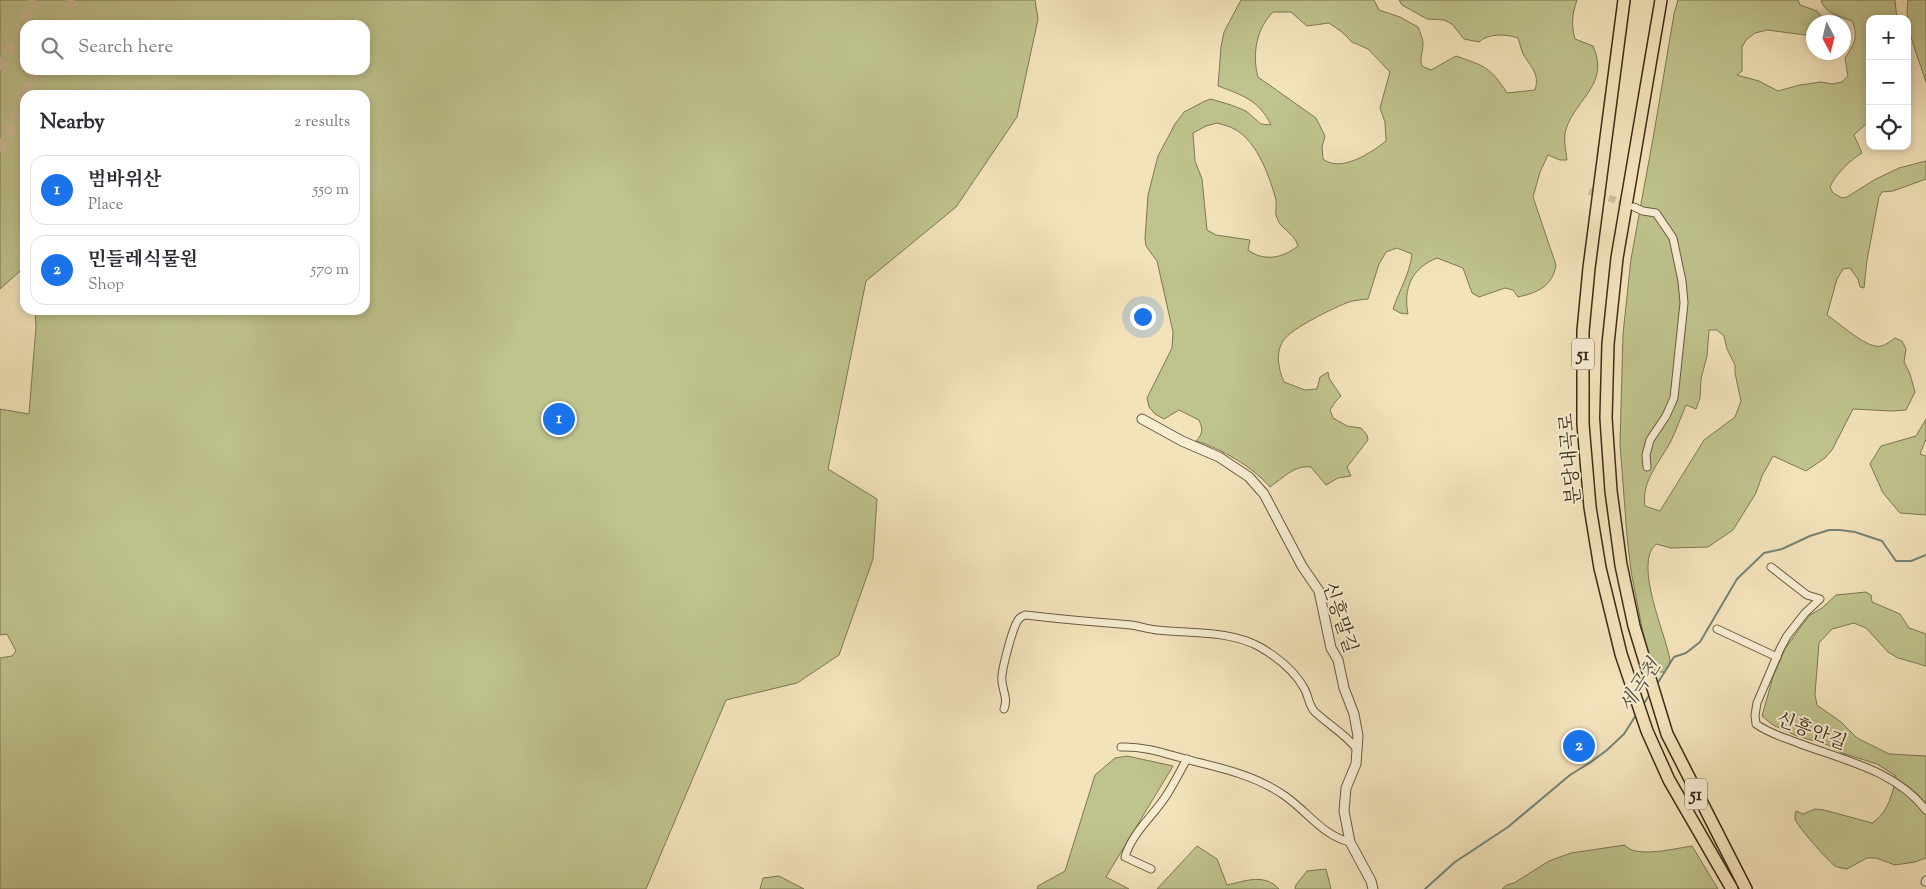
<!DOCTYPE html>
<html lang="en">
<head>
<meta charset="utf-8">
<style>
  body { margin:0; font-family:"Sorts Mill Goudy","Noto Serif KR",serif; background:#f7f7f7; color:#2b2b33 }
  .controls { position:absolute; right:15px; top:15px; display:grid; overflow:hidden; border-radius:10px; box-shadow:0 2px 8px #0003 }
  .controls button { width:45px; height:45px; display:grid; place-items:center; padding:0; border:0; border-bottom:1px solid #e1e1e2; background:#fff; color:#2b2b33; font:25px sans-serif }
  .compass { position:absolute; left:1806px; top:15px; width:45px; height:45px; border-radius:50%; background:#fff; box-shadow:0 2px 8px #0003; rotate:173deg }
  .you { position:absolute; left:1142px; top:316px; width:18px; height:18px; margin:-12px; border:4px solid #fff; border-radius:50%; background:#1a73e8; box-shadow:0 0 0 8px #1a73e833 }
  .badge { display:grid; place-items:center; width:32px; height:32px; border-radius:50%; background:#1a73e8; color:#fff; font-size:16px; font-weight:700 }
  .pin { position:absolute; translate:-50% -50%; border:2px solid #fff; box-shadow:0 1px 5px #0006 }
  .list { margin:0; padding:0; list-style:none }
  h2 { display:flex; justify-content:space-between; align-items:center; height:65px; margin:0; padding:0 20px; font-size:21px }
  h2 small { font-size:16px; font-weight:400; color:#7c7c81 }
  .list li { display:grid; grid-template-columns:32px 1fr auto; gap:15px; align-items:center; box-sizing:border-box; height:70px; margin:0 10px 10px; padding:0 10px; border:1px solid #e1e1e2; border-radius:15px }
  .list b { display:block; font-size:19px; white-space:nowrap }
  .list p { margin:0; font-size:16px; white-space:nowrap; color:#7c7c81 }
  .list em { font-size:16px; font-style:normal; color:#7c7c81 }
  .icon { flex:none; width:28px; height:28px; fill:none; stroke:currentColor; stroke-width:2; stroke-linecap:round; stroke-linejoin:round }
  .map { position:relative; flex:none; width:1926px; height:889px; overflow:hidden }
  .search { position:absolute; background:#fff; box-shadow:0 2px 8px #0003; left:20px; top:20px; width:350px; height:55px; display:flex; align-items:center; gap:12px; box-sizing:border-box; padding:0 18px; border-radius:15px; color:#7c7c81; font-size:19px }
  .panel { position:absolute; background:#fff; box-shadow:0 2px 8px #0003; left:20px; top:90px; width:350px; height:225px; border-radius:15px }
  .map>svg:first-child { display:block }
  .green { fill:#bfc38d; stroke:#7e7852; fill-rule:evenodd }
  .lines { fill:none; stroke-linecap:round; stroke-linejoin:round }
  .stream { stroke:#758475; stroke-width:2 }
  .minor-tunnel { stroke:#cebe9a; stroke-width:7; stroke-dasharray:7 3.5; stroke-linecap:butt }
  .motorway-tunnel { stroke:#cebe9a; stroke-width:12; stroke-dasharray:12 6; stroke-linecap:butt }
  .minor-casing { stroke:#6a5a40; stroke-width:9 }
  .tertiary-casing { stroke:#6a5a40; stroke-width:11 }
  .trunk-casing { stroke:#3c2c17; stroke-width:14 }
  .minor { stroke:#f7edd3; stroke-width:7 }
  .tertiary { stroke:#f7edd3; stroke-width:9 }
  .trunk { stroke:#f3e3bb; stroke-width:11 }
  .labels { text-anchor:middle; stroke-width:4; stroke-linejoin:round; paint-order:stroke }
  .shield { fill:#f7edd3; stroke:#74664f; stroke-width:1 }
  .shield-label { font-size:18px; font-weight:bold; fill:#3c2c17 }
  .street-label { font-size:19px; fill:#3c2c17; stroke:#f7edd3 }
  .water-label { font-size:20px; font-style:italic; fill:#54503e; stroke:#f7edd3 }
</style>
</head>
<body>
<div class="map">
<svg width="1926" height="889" viewBox="0 0 1926 889">
  <rect width="100%" height="100%" fill="#f3e3bb"/>
  <filter id="stains"><feTurbulence type="fractalNoise" baseFrequency=".004" numOctaves="4"/><feColorMatrix values="0 0 0 0 .2 0 0 0 0 .09 0 0 0 0 .02 0 0 0 .5 -.17"/></filter>
  <radialGradient id="worn" r=".72"><stop offset=".6" stop-color="#630" stop-opacity="0"/><stop offset="1" stop-color="#630" stop-opacity=".3"/></radialGradient>
  <!-- green -->
  <g class="green">
    <path d="M 0,0 L 1035,0 L 1038,19 L 1017,117 L 956,207 L 866,281 L 828,469 L 877,499 L 873,559 L 839,655 L 797,683 L 726,700 L 646,889 L 0,889 L 0,658 L 12,656 L 16,651 L 7,634 L 0,635 L 0,409 L 29,414 L 36,326 L 35,310 L 365,310 L 365,95 L 25,95 L 25,277 L 20,271 L 0,289 ZM 25,25 L 365,25 L 365,70 L 25,70 Z"/>
    <path d="M 1241,0 L 1374,0 L 1379,10 L 1400,17 L 1418,27 C 1420,33 1423,38 1423,44 C 1423,53 1419,58 1422,66 L 1431,70 L 1456,56 C 1485,66 1490,67 1507,93 L 1535,90 C 1540,74 1531,67 1523,54 C 1521,49 1520,43 1518,38 C 1507,34 1488,33 1479,42 L 1464,39 L 1452,24 L 1444,20 L 1427,19 L 1402,5 L 1399,0 L 1577,0 C 1572,14 1571,25 1575,39 L 1593,46 C 1610,84 1577,97 1566,129 C 1563,139 1566,151 1567,160 L 1560,160 L 1548,155 L 1540,172 L 1533,197 L 1556,265 C 1553,286 1537,293 1518,297 L 1513,290 L 1505,288 L 1479,297 L 1472,293 L 1463,268 L 1437,258 C 1412,268 1403,288 1408,314 L 1400,313 L 1393,309 C 1399,291 1410,273 1412,254 L 1397,248 L 1386,252 L 1379,264 L 1368,299 C 1362,300 1355,300 1349,302 C 1335,307 1290,329 1283,341 C 1275,354 1279,370 1284,382 L 1305,390 L 1317,389 L 1320,377 L 1328,372 L 1329,378 L 1341,396 L 1336,401 L 1330,410 L 1333,418 L 1347,426 L 1361,428 L 1367,435 L 1368,440 L 1347,467 L 1351,476 L 1338,478 L 1326,485 L 1311,467 C 1294,465 1283,478 1270,487 C 1253,467 1220,448 1196,441 C 1203,434 1203,429 1199,420 L 1179,410 L 1164,419 L 1155,414 L 1149,407 L 1147,398 L 1172,348 L 1173,332 L 1157,261 L 1146,246 L 1145,239 L 1148,195 L 1158,156 L 1175,124 L 1184,112 L 1205,101 L 1211,99 L 1231,105 L 1246,111 L 1261,124 L 1271,125 C 1259,100 1242,95 1218,86 L 1221,47 L 1224,32 ZM 1273,12 L 1291,12 L 1307,26 L 1329,23 L 1342,32 L 1352,42 L 1368,49 L 1390,72 L 1380,108 L 1385,122 L 1386,141 C 1371,153 1341,173 1323,159 L 1322,147 L 1325,136 L 1316,118 L 1258,77 C 1252,55 1256,29 1273,12 ZM 1217,123 C 1223,125 1230,126 1236,130 C 1257,142 1270,177 1276,200 C 1277,205 1275,211 1276,215 C 1280,231 1293,230 1298,246 C 1283,258 1264,262 1248,250 L 1250,240 L 1216,235 L 1207,230 L 1202,179 L 1195,161 L 1193,133 L 1206,126 Z"/>
    <path d="M 1678,0 L 1798,0 L 1800,5 L 1817,11 L 1826,22 L 1814,22 L 1813,36 L 1767,30 L 1755,33 L 1746,40 L 1742,47 L 1742,71 L 1737,75 L 1759,81 L 1778,91 L 1800,85 L 1821,82 L 1832,84 L 1842,82 L 1848,76 L 1845,58 C 1854,45 1859,36 1852,21 C 1840,16 1825,14 1821,0 L 1895,0 L 1897,19 L 1870,19 L 1870,120 L 1854,135 L 1862,153 C 1850,160 1835,175 1830,187 L 1833,193 L 1842,198 L 1847,197 L 1874,180 L 1899,168 L 1926,161 L 1926,179 L 1893,191 L 1882,192 L 1879,197 L 1867,260 L 1864,288 L 1860,287 L 1858,279 L 1850,268 L 1843,269 L 1837,279 L 1827,315 C 1838,322 1868,350 1881,346 C 1886,345 1891,341 1895,338 L 1902,341 L 1906,349 L 1904,362 L 1910,374 L 1915,392 L 1906,410 L 1892,411 L 1853,409 L 1832,450 L 1825,458 L 1806,471 L 1773,456 L 1762,476 L 1756,493 L 1733,530 L 1708,547 L 1671,548 L 1656,544 C 1633,563 1666,635 1670,660 L 1668,668 L 1664,672 L 1653,672 L 1642,628 L 1631,571 L 1627,536 L 1620,444 L 1623,334 L 1631,259 L 1654,133 L 1674,14 ZM 1709,330 L 1717,330 L 1724,336 L 1727,349 L 1735,365 L 1735,373 L 1741,401 L 1735,417 L 1704,440 L 1660,511 L 1645,506 C 1641,481 1660,462 1671,441 C 1676,430 1681,417 1686,405 L 1696,409 L 1700,398 L 1701,379 L 1707,356 Z"/>
    <path d="M 1908,0 L 1926,0 L 1926,82 C 1918,56 1904,28 1908,0 Z"/>
    <polygon points="1926,419 1926,439 1920,454 1926,456 1926,515 1900,513 1883,493 1870,464 1881,446 1916,436"/>
    <path d="M 1866,592 L 1871,595 L 1872,602 L 1900,614 L 1909,628 L 1926,634 L 1926,666 L 1898,658 L 1888,652 L 1866,628 L 1854,623 L 1832,629 L 1819,643 L 1815,694 L 1817,705 L 1841,722 L 1857,738 L 1889,754 L 1926,756 L 1926,858 L 1915,862 L 1895,865 L 1876,858 L 1867,858 L 1847,869 C 1843,868 1839,868 1835,866 C 1829,862 1797,826 1795,819 C 1795,816 1795,814 1796,811 L 1803,814 L 1815,809 L 1824,810 L 1872,823 C 1888,813 1893,793 1896,776 L 1877,764 L 1842,753 L 1828,745 L 1797,736 L 1773,725 L 1762,716 L 1773,677 L 1785,649 L 1802,625 L 1810,615 L 1822,608 L 1836,595 Z"/>
    <polygon points="1127,756 1173,766 1106,877 1129,889 1037,889 1038,886 1065,871 1095,775 1115,758"/>
    <path d="M 1625,845 C 1635,859 1677,848 1692,846 L 1718,889 L 1502,889 L 1507,885 L 1514,883 L 1549,861 L 1571,853 Z"/>
    <path d="M 1197,846 L 1217,859 L 1227,885 C 1245,881 1265,873 1279,889 L 1157,889 Z"/>
    <polygon points="1326,869 1331,889 1295,889 1296,885 1307,871"/>
    <polygon points="779,876 804,889 760,889 763,878"/>
  </g>
  <g class="lines">
    <!-- stream -->
    <g class="stream">
      <polyline points="1657,684 1674,657 1686,653 1700,642 1737,579 1764,553 1782,549 1810,536 1829,530 1840,530 1855,532 1882,541 1896,561 1911,561 1926,555"/>
      <polyline points="1643,705 1650,694"/>
      <polyline points="1425,889 1455,862 1508,827 1570,775 1591,762 1607,750 1624,734 1636,715"/>
    </g>
    <!-- minor-tunnel -->
    <polyline class="minor-tunnel" points="1589,191 1629,205"/>
    <!-- motorway-tunnel -->
    <g class="motorway-tunnel">
      <polyline points="61,25 73,0"/>
      <polyline points="0,70 34,0"/>
      <polyline points="26,95 38,70"/>
      <polyline points="0,151 25,97"/>
    </g>
    <defs>
      <g id="minor">
        <polyline points="1634,207 1643,211 1656,213 1673,238 1682,281 1684,303 1674,398 1666,416 1650,440 1646,455 1647,467"/>
        <path d="M 1771,567 L 1807,595 L 1820,599 L 1805,613 L 1787,636 L 1780,649 L 1757,703 L 1755,715 L 1756,724 C 1770,734 1783,737 1798,743 C 1843,760 1895,770 1926,810"/>
        <polyline points="1717,629 1777,657"/>
        <path d="M 1004,709 C 1009,696 1000,688 1002,675 C 1003,666 1013,625 1019,619 C 1020,617 1023,616 1025,615 C 1060,619 1095,622 1131,625 C 1139,626 1148,629 1157,630 C 1191,634 1229,630 1260,647 C 1277,657 1295,672 1304,688 C 1309,696 1308,705 1315,712 C 1329,725 1345,734 1357,749"/>
        <path d="M 1121,747 C 1145,746 1166,754 1189,760 C 1222,768 1257,776 1285,796 C 1308,812 1322,835 1350,842"/>
        <path d="M 1151,869 L 1125,857 C 1132,833 1153,816 1166,796 C 1174,784 1180,771 1187,759"/>
        <polyline points="1925,882 1926,880"/>
      </g>
      <polyline id="tertiary" points="1142,419 1182,441 1219,457 1249,477 1264,494 1302,566 1319,591 1331,648 1338,660 1344,688 1354,714 1358,736 1356,764 1346,788 1344,811 1350,842 1371,881 1373,889"/>
      <g id="trunk">
        <polyline points="1624,0 1589,268 1583,331 1583,424 1590,507 1600,568 1621,654 1647,731 1669,780 1732,889"/>
        <polyline points="1661,0 1617,258 1608,344 1606,418 1611,491 1621,565 1634,626 1667,734 1746,889"/>
      </g>
    </defs>
    <!-- minor casing -->
    <use href="#minor" class="minor-casing"/>
    <!-- tertiary casing -->
    <use href="#tertiary" class="tertiary-casing"/>
    <!-- trunk casing -->
    <use href="#trunk" class="trunk-casing"/>
    <!-- minor -->
    <use href="#minor" class="minor"/>
    <!-- tertiary -->
    <use href="#tertiary" class="tertiary"/>
    <!-- trunk -->
    <use href="#trunk" class="trunk"/>
  </g>
  <g class="labels">
    <!-- shield labels -->
    <g class="shield">
      <rect x="1572" y="338.5" width="22" height="31" rx="4"/>
      <rect x="1685" y="778.5" width="22" height="31" rx="4"/>
    </g>
    <g class="shield-label">
      <text x="1583" y="360">51</text>
      <text x="1696" y="800">51</text>
    </g>
    <!-- street labels -->
    <g class="street-label">
      <text transform="translate(1569 459) rotate(-95)" y="7">분당내곡로</text>
      <text transform="translate(1341 617) rotate(72)" y="7">신흥말길</text>
      <text transform="translate(1812 730) rotate(21)" y="7">신흥안길</text>
    </g>
    <!-- water labels -->
    <g class="water-label">
      <text transform="translate(1639 685) rotate(-57)" y="7">세곡천</text>
    </g>
  </g>
  <rect width="100%" height="100%" filter="url(#stains)"/>
  <rect width="100%" height="100%" fill="url(#worn)"/>
</svg>
<div class="controls">
<button>+</button>
<button>−</button>
<button><svg class="icon" aria-label="locate" viewBox="0 0 24 24"><circle cx="12" cy="12" r="6"/><path d="M12 2v4M12 18v4M2 12h4M18 12h4"/></svg></button>
</div>
<svg class="compass" viewBox="-18 -18 36 36"><path d="M0-13l5 13h-10z" fill="#e53935"/><path d="M0 13l5-13h-10z" fill="#7c7c81"/></svg>
<div class="you"></div>
<div class="pin badge" style="left:559px;top:419px">1</div>
<div class="pin badge" style="left:1579px;top:746px">2</div>
<div class="search"><svg class="icon" aria-label="search" viewBox="0 0 24 24"><circle cx="10" cy="10" r="6"/><path d="M15 15l6 6"/></svg>Search here</div>
<section class="panel">
<h2>Nearby<small>2 results</small></h2>
<ul class="list">
<li><span class="badge">1</span><div><b>범바위산</b><p>Place</p></div><em>550 m</em></li>
<li><span class="badge">2</span><div><b>민들레식물원</b><p>Shop</p></div><em>570 m</em></li>
</ul>
</section>
</div>
</body>
</html>
